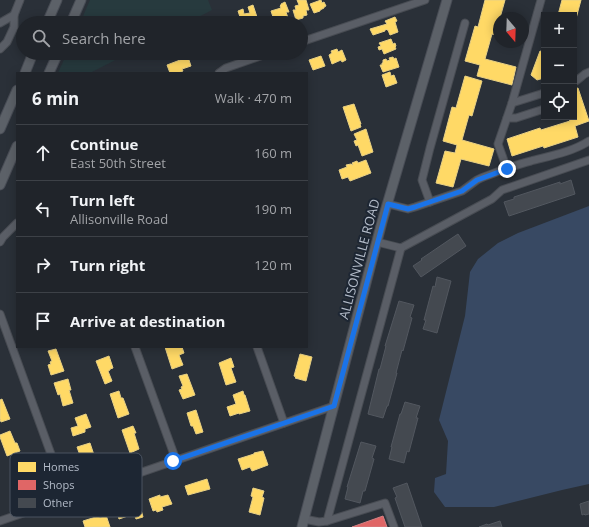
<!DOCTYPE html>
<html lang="en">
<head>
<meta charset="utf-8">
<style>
  body { margin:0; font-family:"Open Sans",sans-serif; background:#2d3036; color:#f1f3f6 }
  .controls { position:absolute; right:12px; top:12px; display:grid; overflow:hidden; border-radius:0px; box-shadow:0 2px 10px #0003 }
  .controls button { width:36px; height:36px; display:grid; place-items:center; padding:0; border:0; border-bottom:1px solid #3d4147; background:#20242a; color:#f1f3f6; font:20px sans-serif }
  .compass { position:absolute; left:493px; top:12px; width:36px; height:36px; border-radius:50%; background:#20242a; box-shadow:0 2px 10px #0003; rotate:161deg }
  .stop { position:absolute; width:12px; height:12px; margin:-9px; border:3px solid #1a73e8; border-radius:50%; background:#fff }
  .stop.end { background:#1a73e8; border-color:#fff; box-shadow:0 1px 4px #0008 }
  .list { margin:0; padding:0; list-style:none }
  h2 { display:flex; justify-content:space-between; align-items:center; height:52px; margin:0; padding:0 16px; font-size:17px }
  h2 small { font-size:13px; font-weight:400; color:#a2a4a8 }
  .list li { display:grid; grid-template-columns:26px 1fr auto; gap:12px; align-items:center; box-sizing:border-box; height:56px; padding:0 16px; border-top:1px solid #3d4147 }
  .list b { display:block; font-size:15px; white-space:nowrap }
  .list p { margin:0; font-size:13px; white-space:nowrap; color:#a2a4a8 }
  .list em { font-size:13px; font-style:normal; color:#a2a4a8 }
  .icon { flex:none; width:22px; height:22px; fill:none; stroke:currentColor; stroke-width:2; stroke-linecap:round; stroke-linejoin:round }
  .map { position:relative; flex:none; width:589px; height:527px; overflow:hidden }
  .search { position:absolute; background:#20242a; box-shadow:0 2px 10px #0003; left:16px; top:16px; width:292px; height:44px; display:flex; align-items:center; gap:10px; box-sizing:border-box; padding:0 14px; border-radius:22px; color:#a2a4a8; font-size:15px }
  .panel { position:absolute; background:#20242a; box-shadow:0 2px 10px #0003; left:16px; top:72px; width:292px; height:276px; border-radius:0px }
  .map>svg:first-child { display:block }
  .green { fill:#273a3e }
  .water { fill:#384963 }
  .homes { fill:#ffd966; stroke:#e8d084 }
  .shops { fill:#e06666; stroke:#d38084 }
  .building { fill:#444950; stroke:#52575f }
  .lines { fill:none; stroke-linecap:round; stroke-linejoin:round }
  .minor-casing { stroke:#484c53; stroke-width:9 }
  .major-casing { stroke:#484c55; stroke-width:11 }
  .minor { stroke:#5a5e66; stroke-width:7 }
  .major { stroke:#5c6168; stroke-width:9 }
  .route { stroke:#1a73e8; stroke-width:5 }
  .labels { text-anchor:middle; stroke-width:4; stroke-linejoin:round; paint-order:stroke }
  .street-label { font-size:13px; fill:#b4bcc9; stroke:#1d2633 }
  .key { fill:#1d2633; stroke:#4a5360; stroke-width:1 }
  .key-label { font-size:11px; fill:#b4bcc9 }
</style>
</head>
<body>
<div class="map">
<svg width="589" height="527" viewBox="0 0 589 527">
  <rect width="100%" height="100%" fill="#2a3038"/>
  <!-- green -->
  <g class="green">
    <polygon points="90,0 208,0 212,10 187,23 80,23"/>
    <polygon points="67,53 129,53 90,73 58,73"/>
  </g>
  <!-- water -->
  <polygon class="water" points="589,206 589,484 562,490 494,507 445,507 434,492 435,478 446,474 448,441 439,420 465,316 470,272 478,259 498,243 518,233"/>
  <!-- homes -->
  <g class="homes">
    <polygon points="297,0 306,0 309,10 306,10 307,15 303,16 303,18 296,20 293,10 296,10 295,6 299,5"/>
    <polygon points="321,0 322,3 324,2 326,6 324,7 324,8 320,10 320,11 314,13 310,4"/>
    <polygon points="485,0 505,0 500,18 499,18 495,35 492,34 485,59 516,67 512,85 477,76 480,65 465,61 475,26 478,27"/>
    <polygon points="562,0 581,0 574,26 574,15 558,15"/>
    <polygon points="285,2 289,12 286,12 288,18 286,19 287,22 275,23 271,11 281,8 280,6 281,5 281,4"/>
    <polygon points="253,5 259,23 242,23 238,11 243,9 244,14 250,13 248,7"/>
    <polygon points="395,17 397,21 395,22 398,32 390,35 388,30 387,30 386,29 385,30 385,31 373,35 370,29 387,24 385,21"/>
    <polygon points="391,39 393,44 395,43 396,46 395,47 396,49 384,54 382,49 379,50 378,47 381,46 379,43"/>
    <polygon points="337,49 338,52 342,50 346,60 342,62 341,60 332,64 329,55 332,53 331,51"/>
    <polygon points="540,51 544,52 544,78 537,80 531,75"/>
    <polygon points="321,56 325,66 313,70 309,60"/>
    <polygon points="188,57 191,66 182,69 183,71 178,73 170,73 167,65"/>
    <polygon points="393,57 394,59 396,58 399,67 383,72 380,65 382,65 382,63 383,63 383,60 386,59 387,61 390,60 389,58"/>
    <polygon points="390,72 391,76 394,75 397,83 386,87 382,75"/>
    <polygon points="465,76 482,81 472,116 469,115 462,140 494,149 489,166 461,159 453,187 436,183 445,151 455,153 457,145 443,141 452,107 456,108"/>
    <polygon points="578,88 589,121 575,126 578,137 544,148 543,146 512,156 507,139 540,128 541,130 570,121 568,117 574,117 574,89"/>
    <polygon points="354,104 361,124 360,124 361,127 351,131 343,107"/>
    <polygon points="366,129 373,152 362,156 358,145 356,146 354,141 357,140 354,134"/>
    <polygon points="366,160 371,173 350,181 348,177 342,179 339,170 347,167 346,165 351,164 352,165 353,165 352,163 357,161 358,163"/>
    <polygon points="165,347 182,347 184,353 179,355 183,365 172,369"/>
    <polygon points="56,349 64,371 51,375 48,365 51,364 50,362 52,361 48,351"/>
    <polygon points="300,354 312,357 306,381 295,378 296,377 294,376"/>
    <polygon points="109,356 113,368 110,369 110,370 108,371 112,381 105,384 96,361"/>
    <polygon points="231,358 234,367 231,368 236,382 226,385 219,363"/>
    <polygon points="187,374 195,395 183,399 179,390 182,389 181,387 183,386 179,376"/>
    <polygon points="68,379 71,390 69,390 73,403 63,406 60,394 58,395 54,383"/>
    <polygon points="119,391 121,398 123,398 129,414 118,418 110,394"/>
    <polygon points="243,391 244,395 245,395 250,411 239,414 239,413 230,416 227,407 236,404 233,395"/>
    <polygon points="2,399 10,419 1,422 0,419 0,400"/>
    <polygon points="196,410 203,432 196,434 193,426 191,426 187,413"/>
    <polygon points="86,414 91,427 85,429 85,432 73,436 71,428 78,426 75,418"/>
    <polygon points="133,426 136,433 134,433 139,449 130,453 122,430"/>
    <polygon points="10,431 15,443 17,443 20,451 7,456 0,437 0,435"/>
    <polygon points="90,443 96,461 96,460 98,464 97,464 99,472 91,474 89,466 91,466 89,459 82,461 77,447"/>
    <polygon points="263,451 268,465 252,471 250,467 242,470 238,459 254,454 254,453"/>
    <polygon points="207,479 210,489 188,495 185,486"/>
    <polygon points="253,488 264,491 262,497 264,498 260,515 249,512 253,497 251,496"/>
    <polygon points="160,495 160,497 168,495 172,504 162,507 163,510 157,512 156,510 153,511 149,499"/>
    <polygon points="139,502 143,517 136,519 134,514 119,519 116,509"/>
    <polygon points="106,515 110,527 85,527 83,521 99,516 100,518"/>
  </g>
  <!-- shops -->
  <polygon class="shops" points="383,516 387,527 352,527"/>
  <!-- building -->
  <g class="building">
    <polygon points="571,180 575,194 509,216 504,202 514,199 514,197 560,182 560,184"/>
    <polygon points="458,234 466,246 421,277 413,266 422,260 421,259 449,240"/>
    <polygon points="437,277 451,281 437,333 423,329 426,320 424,320 433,286 435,287"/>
    <polygon points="399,301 414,305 410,317 412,318 403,351 402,350 396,373 397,373 388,406 387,406 383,418 368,414 379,369 380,369 386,346 385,346"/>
    <polygon points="405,402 420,406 416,418 418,418 409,452 407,451 404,463 389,459 392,447 391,447 400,414 401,414"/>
    <polygon points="361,442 376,446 372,458 374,459 365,491 363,491 360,503 345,499 348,487 347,487"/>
    <polygon points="407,483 422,527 405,527 395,498 397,497 393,488"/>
    <polygon points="589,501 589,514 585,515 584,514 582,515 580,504"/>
    <polygon points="500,521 502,527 479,527 487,524 488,525"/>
  </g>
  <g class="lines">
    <defs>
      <g id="minor">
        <polyline points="0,23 14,15"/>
        <polyline points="301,42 425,0"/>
        <polyline points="0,49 7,42 14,27 14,15 20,0"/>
        <polyline points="219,73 226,68 269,53"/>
        <path d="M 574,82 C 581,79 582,74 589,72"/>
        <polyline points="512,103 544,93"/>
        <polyline points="507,118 516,118 544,109"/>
        <polyline points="507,169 498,144 512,103 541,0"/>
        <polyline points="430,202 422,180 430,148 465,23"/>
        <path d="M 388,204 L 408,209 L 415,207 L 462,191 L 477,180 L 481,178 C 497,172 514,165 531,161 C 550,156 572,152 589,141"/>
        <polyline points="0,242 3,237 17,223"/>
        <polyline points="377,242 401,248"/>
        <polyline points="401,248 492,199 502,190 589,160"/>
        <polyline points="0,314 67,498"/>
        <polyline points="135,347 176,460"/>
        <polyline points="257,347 284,423"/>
        <polyline points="304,519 319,522 327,521 401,248"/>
        <polyline points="0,521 334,406"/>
        <polyline points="327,521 385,503 394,527"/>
      </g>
      <g id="major">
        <polyline points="47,23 57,0"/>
        <polyline points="71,23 81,0"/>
        <polyline points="25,73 33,53"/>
        <polyline points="49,73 58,53"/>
        <polyline points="0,129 17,90"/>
        <polyline points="0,185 17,146"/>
        <polyline points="302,527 382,222 447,0"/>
      </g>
    </defs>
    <!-- minor casing -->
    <use href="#minor" class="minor-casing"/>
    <!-- major casing -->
    <use href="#major" class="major-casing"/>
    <!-- minor -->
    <use href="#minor" class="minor"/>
    <!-- major -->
    <use href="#major" class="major"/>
  </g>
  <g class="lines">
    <!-- route -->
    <polyline class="route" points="173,461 334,406 388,204 408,209 415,207 462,191 477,180 507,169"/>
  </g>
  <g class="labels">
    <!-- street labels -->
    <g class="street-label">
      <text transform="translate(359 259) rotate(-75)" y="5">ALLISONVILLE ROAD</text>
    </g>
  </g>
  <!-- legend -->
  <rect x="10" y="453" width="132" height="64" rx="6" class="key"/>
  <rect x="18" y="462" width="18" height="10" fill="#ffd966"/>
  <rect x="18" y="480" width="18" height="10" fill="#e06666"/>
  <rect x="18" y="498" width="18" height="10" fill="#444950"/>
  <g class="key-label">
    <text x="43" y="471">Homes</text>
    <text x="43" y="489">Shops</text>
    <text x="43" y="507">Other</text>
  </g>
</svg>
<div class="controls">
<button>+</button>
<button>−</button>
<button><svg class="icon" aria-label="locate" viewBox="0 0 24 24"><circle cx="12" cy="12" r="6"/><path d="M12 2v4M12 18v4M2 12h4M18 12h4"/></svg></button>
</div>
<svg class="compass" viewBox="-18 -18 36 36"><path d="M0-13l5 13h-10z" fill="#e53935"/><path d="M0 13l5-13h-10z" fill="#a2a4a8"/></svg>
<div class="stop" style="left:173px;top:461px"></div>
<div class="stop end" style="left:507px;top:169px"></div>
<div class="search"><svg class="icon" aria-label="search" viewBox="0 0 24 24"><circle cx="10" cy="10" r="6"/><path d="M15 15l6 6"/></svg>Search here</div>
<section class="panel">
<h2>6 min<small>Walk · 470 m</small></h2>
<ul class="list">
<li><svg class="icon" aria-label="ahead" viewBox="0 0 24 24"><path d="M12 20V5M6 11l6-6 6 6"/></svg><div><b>Continue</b><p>East 50th Street</p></div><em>160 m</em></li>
<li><svg class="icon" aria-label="left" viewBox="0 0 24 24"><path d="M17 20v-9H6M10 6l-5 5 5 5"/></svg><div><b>Turn left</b><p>Allisonville Road</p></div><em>190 m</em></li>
<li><svg class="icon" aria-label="right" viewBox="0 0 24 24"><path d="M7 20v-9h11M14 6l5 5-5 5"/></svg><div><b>Turn right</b></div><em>120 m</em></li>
<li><svg class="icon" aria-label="arrive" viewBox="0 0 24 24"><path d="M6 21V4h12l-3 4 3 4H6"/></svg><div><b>Arrive at destination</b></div></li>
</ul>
</section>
</div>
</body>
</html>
